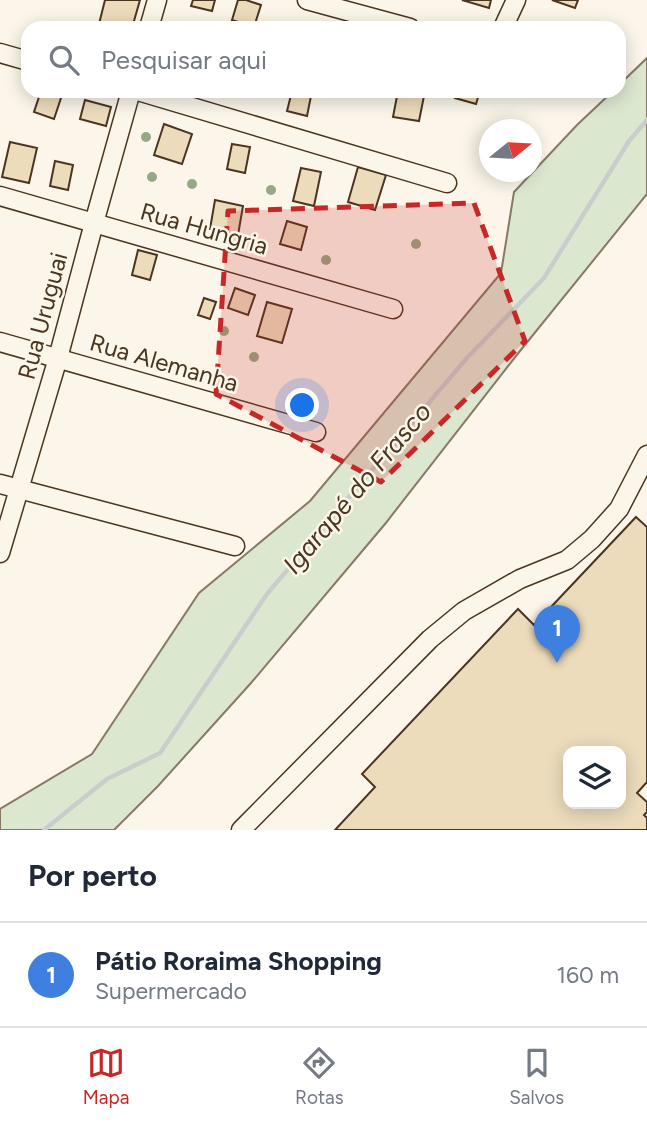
<!DOCTYPE html>
<html lang="pt">
<head>
<meta charset="utf-8">
<style>
  body { margin:0; font-family:Figtree,sans-serif; background:#f2f2f3; color:#1f2937 }
  .controls { position:absolute; right:21px; bottom:21px; display:grid; overflow:hidden; border-radius:14px; box-shadow:0 4px 18px #0003 }
  .controls button { width:63px; height:63px; display:grid; place-items:center; padding:0; border:0; border-bottom:2px solid #e0e1e3; background:#fff; color:#1f2937; font:35px sans-serif }
  .compass { position:absolute; left:479px; top:119px; width:63px; height:63px; border-radius:50%; background:#fff; box-shadow:0 4px 18px #0003; rotate:72deg }
  .you { position:absolute; left:303px; top:406px; width:24px; height:24px; margin:-18px; border:5px solid #fff; border-radius:50%; background:#1a73e8; box-shadow:0 0 0 10px #1a73e833 }
  .badge { display:grid; place-items:center; width:46px; height:46px; border-radius:50%; background:#c62828; color:#fff; font-size:23px; font-weight:700 }
  .pin { position:absolute; translate:-50% -58px; filter:drop-shadow(0 2px 4px #0008) }
  .pin::after { content:''; position:absolute; top:37px; width:24px; height:21px; background:inherit; clip-path:polygon(0 0,100% 0,50% 100%) }
  .list { margin:0; padding:0; list-style:none }
  h2 { display:flex; justify-content:space-between; align-items:center; height:91px; margin:0; padding:0 28px; font-size:30px }
  h2 small { font-size:23px; font-weight:400; color:#747a83 }
  .list li { display:grid; grid-template-columns:46px 1fr auto; gap:21px; align-items:center; box-sizing:border-box; height:105px; padding:0 28px; border-top:2px solid #e0e1e3 }
  .list b { display:block; font-size:26px; white-space:nowrap }
  .list p { margin:0; font-size:23px; white-space:nowrap; color:#747a83 }
  .list em { font-size:23px; font-style:normal; color:#747a83 }
  .icon { flex:none; width:38px; height:38px; fill:none; stroke:currentColor; stroke-width:2; stroke-linecap:round; stroke-linejoin:round }
  .map { position:relative; flex:none; width:647px; height:830px; overflow:hidden }
  .search { position:absolute; background:#fff; box-shadow:0 4px 18px #0003; left:21px; right:21px; top:21px; height:77px; display:flex; align-items:center; gap:18px; box-sizing:border-box; padding:0 24px; border-radius:21px; color:#747a83; font-size:26px }
  .sheet { height:196px; background:#fff }
  nav { display:flex; justify-content:space-around; align-items:center; box-sizing:border-box; height:98px; border-top:2px solid #e0e1e3; background:#fff; font-size:19px; color:#747a83 }
  nav a { display:grid; justify-items:center; gap:4px }
  nav .on { color:#c62828 }
  .map>svg:first-child { display:block }
  .green { fill:#dce7d0; stroke:#887966; stroke-width:2 }
  .lines { fill:none; stroke-linecap:round; stroke-linejoin:round }
  .stream { stroke:#c9cecd; stroke-width:4.5 }
  .building { fill:#ecdcbc; stroke:#4a3520; stroke-width:2; fill-rule:evenodd }
  .minor-casing { stroke:#4a3520; stroke-width:21 }
  .minor { stroke:#fbf6e9; stroke-width:18 }
  .tree { fill:#96a887 }
  .marked { fill:#c62828; fill-opacity:0.2; stroke:#c62828; stroke-width:5; stroke-dasharray:14 9; stroke-linejoin:round }
  .labels { text-anchor:middle; stroke-width:5; stroke-linejoin:round; paint-order:stroke }
  .street-label { font-size:24px; fill:#4a3520; stroke:#fbf6e9 }
  .water-label { font-size:26px; font-style:italic; fill:#4a3520; stroke:#fbf6e9 }
</style>
</head>
<body>
<div class="map">
<svg width="647" height="830" viewBox="0 0 647 830">
  <rect width="100%" height="100%" fill="#fbf6e9"/>
  <!-- green -->
  <polygon class="green" points="647,58 647,194 516,356 385,524 251,683 158,786 114,830 0,830 0,809 92,754 199,593 310,501 501,273 514,192 577,125 613,91 619,91 619,85"/>
  <g class="lines">
    <!-- stream -->
    <polyline class="stream" points="44,830 107,779 160,753 267,594 466,359 544,278 629,141 647,120"/>
  </g>
  <!-- building -->
  <g class="building">
    <polygon points="105,0 140,0 132,28 114,28 99,24"/>
    <polygon points="193,0 215,0 212,11 191,6"/>
    <polygon points="238,0 246,0 261,5 254,27 232,20"/>
    <polygon points="462,0 491,0 489,8"/>
    <polygon points="552,0 578,0 575,8"/>
    <polygon points="41,91 63,92 54,119 34,112"/>
    <polygon points="292,91 312,91 307,116 287,111"/>
    <polygon points="398,91 424,96 419,121 393,117"/>
    <polygon points="458,91 480,91 476,104 455,98"/>
    <polygon points="85,100 111,107 106,126 80,119"/>
    <polygon points="164,124 192,134 182,164 154,155"/>
    <polygon points="10,142 37,148 29,183 2,177"/>
    <polygon points="232,144 250,147 245,173 227,169"/>
    <polygon points="55,161 73,165 68,190 50,186"/>
    <polygon points="358,167 386,175 375,210 348,202"/>
    <polygon points="301,168 321,172 314,206 293,201"/>
    <polygon points="215,200 243,206 238,235 210,229"/>
    <polygon points="287,221 307,227 301,250 280,244"/>
    <polygon points="138,250 157,255 150,280 132,275"/>
    <polygon points="235,288 255,295 248,315 228,308"/>
    <polygon points="204,298 216,302 210,319 198,315"/>
    <polygon points="267,302 292,309 282,343 257,336"/>
    <path d="M 636,517 L 647,527 L 647,782 L 637,793 L 647,802 L 647,812 L 644,815 L 647,818 L 647,830 L 335,830 L 375,787 L 362,774 L 518,609 L 534,625 ZM 568,751 L 621,751 L 621,804 L 568,804 Z"/>
  </g>
  <g class="lines">
    <defs>
      <g id="minor">
        <polyline points="307,0 410,28"/>
        <polyline points="149,28 157,0"/>
        <polyline points="503,28 516,0"/>
        <polyline points="0,53 28,61"/>
        <polyline points="138,91 447,183"/>
        <polyline points="0,196 393,309"/>
        <polyline points="0,342 316,432"/>
        <polyline points="0,484 235,546"/>
        <polyline points="0,553 58,358 94,223 131,91"/>
        <polyline points="241,830 430,639 464,611 520,579 567,560 592,539 619,509 647,455"/>
      </g>
    </defs>
    <!-- minor casing -->
    <use href="#minor" class="minor-casing"/>
    <!-- minor -->
    <use href="#minor" class="minor"/>
  </g>
  <!-- trees -->
  <g class="tree">
    <circle cx="146" cy="137" r="5"/>
    <circle cx="152" cy="177" r="5"/>
    <circle cx="192" cy="184" r="5"/>
    <circle cx="271" cy="190" r="5"/>
    <circle cx="416" cy="244" r="5"/>
    <circle cx="326" cy="260" r="5"/>
    <circle cx="224" cy="331" r="5"/>
    <circle cx="254" cy="357" r="5"/>
  </g>
  <!-- marked area -->
  <path class="marked" d="M 474,203 L 525,341 L 381,482 L 216,394 L 228,211 Z"/>
  <g class="labels">
    <!-- street labels -->
    <g class="street-label">
      <text transform="translate(204 229) rotate(16)" y="8">Rua Hungria</text>
      <text transform="translate(43 316) rotate(-75)" y="8">Rua Uruguai</text>
      <text transform="translate(164 363) rotate(16)" y="8">Rua Alemanha</text>
    </g>
    <!-- water labels -->
    <g class="water-label">
      <text transform="translate(357 488) rotate(-50)" y="9">Igarapé do Frasco</text>
    </g>
  </g>
</svg>
<div class="controls">
<button><svg class="icon" aria-label="layers" viewBox="0 0 24 24"><path d="M12 4l9 5-9 5-9-5zM3 14l9 5 9-5"/></svg></button>
</div>
<svg class="compass" viewBox="-18 -18 36 36"><path d="M0-13l5 13h-10z" fill="#e53935"/><path d="M0 13l5-13h-10z" fill="#747a83"/></svg>
<div class="you"></div>
<div class="pin badge" style="left:557px;top:663px;background:#3f7fe0">1</div>
<div class="search"><svg class="icon" aria-label="search" viewBox="0 0 24 24"><circle cx="10" cy="10" r="6"/><path d="M15 15l6 6"/></svg>Pesquisar aqui</div>
</div>
<section class="sheet">
<h2>Por perto<small></small></h2>
<ul class="list">
<li><span class="badge" style="background:#3f7fe0">1</span><div><b>Pátio Roraima Shopping</b><p>Supermercado</p></div><em>160 m</em></li>
</ul>
</section>
<nav>
<a class="on"><svg class="icon" aria-label="map" viewBox="0 0 24 24"><path d="M3 6l6-2 6 2 6-2v14l-6 2-6-2-6 2zM9 4v14M15 6v14"/></svg>Mapa</a>
<a><svg class="icon" aria-label="directions" viewBox="0 0 24 24"><path d="M12 3l9 9-9 9-9-9zM9 14v-3h6M13 9l2 2-2 2"/></svg>Rotas</a>
<a><svg class="icon" aria-label="saved" viewBox="0 0 24 24"><path d="M7 4h10v16l-5-4-5 4z"/></svg>Salvos</a>
</nav>
</body>
</html>
